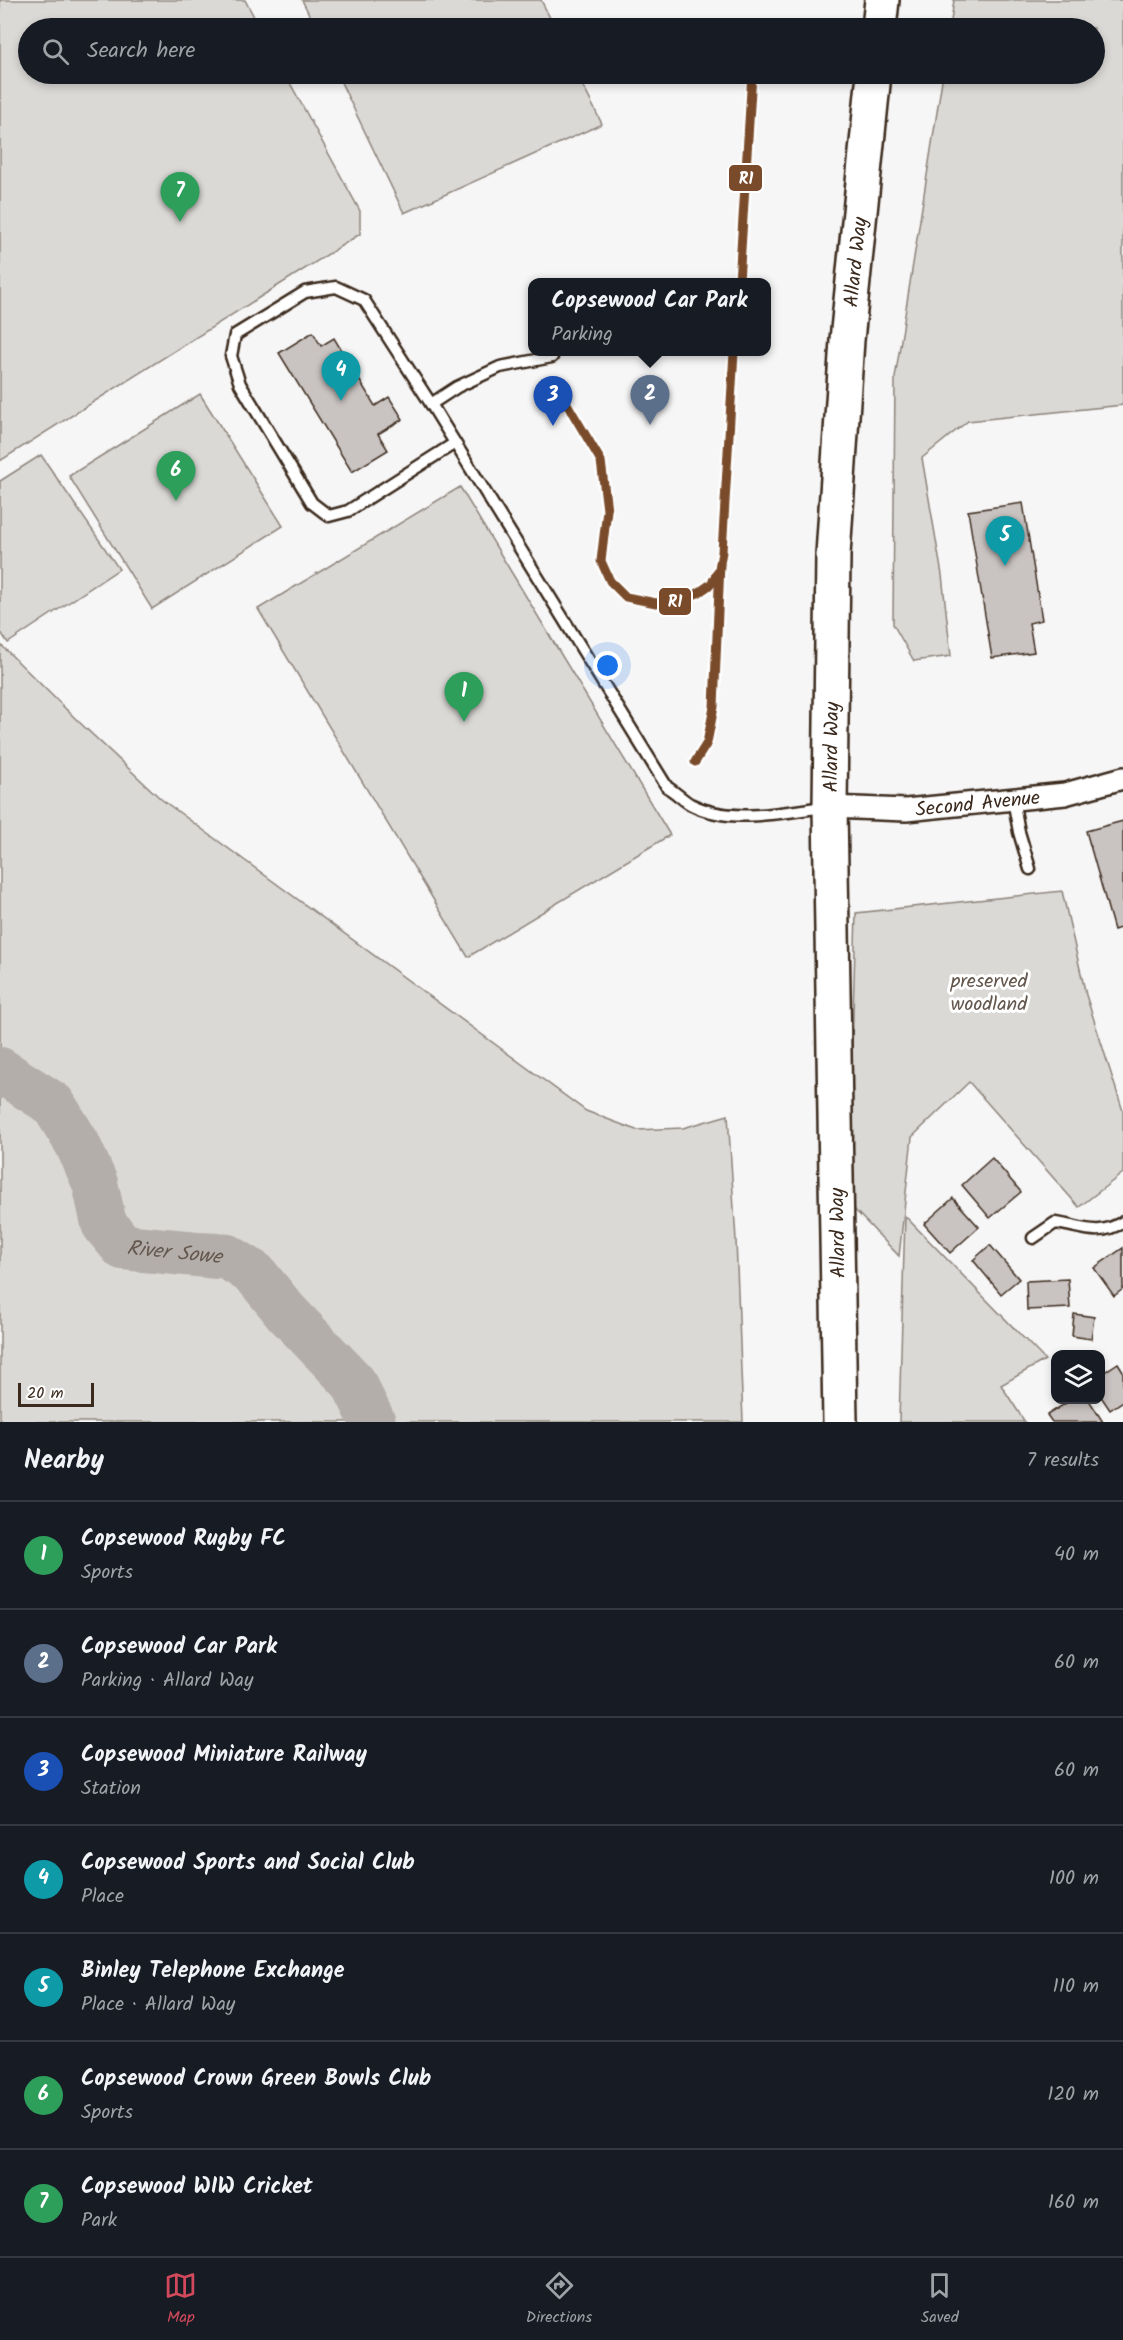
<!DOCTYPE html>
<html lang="en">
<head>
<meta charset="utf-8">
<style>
  body { margin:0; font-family:Kalam,sans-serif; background:#242831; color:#f1f3f6 }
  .controls { position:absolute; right:18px; bottom:18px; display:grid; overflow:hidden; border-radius:12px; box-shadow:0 3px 9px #0003 }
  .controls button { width:54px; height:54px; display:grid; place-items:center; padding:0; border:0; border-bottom:2px solid #363941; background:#171b24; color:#f1f3f6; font:30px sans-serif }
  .scale { position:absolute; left:18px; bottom:15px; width:76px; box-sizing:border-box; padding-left:6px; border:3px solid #3b2a1e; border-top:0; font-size:16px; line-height:21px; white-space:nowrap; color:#3b2a1e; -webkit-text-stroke:4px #fff; paint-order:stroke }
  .you { position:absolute; left:608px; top:666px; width:21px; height:21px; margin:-15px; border:4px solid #fff; border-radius:50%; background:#1a73e8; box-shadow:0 0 0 9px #1a73e833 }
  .badge { display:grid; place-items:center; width:39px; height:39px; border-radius:50%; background:#d1495b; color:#fff; font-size:20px; font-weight:700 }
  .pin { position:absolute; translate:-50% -50px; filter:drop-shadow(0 2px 3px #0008) }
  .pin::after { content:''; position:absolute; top:32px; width:21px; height:18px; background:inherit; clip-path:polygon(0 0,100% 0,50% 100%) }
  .popup { position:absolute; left:528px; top:278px; width:243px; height:78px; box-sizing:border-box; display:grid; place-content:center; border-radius:12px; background:#171b24; filter:drop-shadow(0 2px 4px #0005); font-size:20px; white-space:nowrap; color:#9ea1a6 }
  .popup b { font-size:22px; color:#f1f3f6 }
  .popup::after { content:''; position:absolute; left:50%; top:100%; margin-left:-12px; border:12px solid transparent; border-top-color:#171b24 }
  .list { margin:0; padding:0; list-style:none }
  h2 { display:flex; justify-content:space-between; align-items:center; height:78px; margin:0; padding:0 24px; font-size:26px }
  h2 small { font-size:20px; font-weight:400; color:#9ea1a6 }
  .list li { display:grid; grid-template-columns:39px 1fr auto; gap:18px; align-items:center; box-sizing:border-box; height:108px; padding:0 24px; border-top:2px solid #363941 }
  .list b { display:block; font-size:22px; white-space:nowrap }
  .list p { margin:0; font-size:20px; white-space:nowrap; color:#9ea1a6 }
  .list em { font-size:20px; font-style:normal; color:#9ea1a6 }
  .icon { flex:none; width:33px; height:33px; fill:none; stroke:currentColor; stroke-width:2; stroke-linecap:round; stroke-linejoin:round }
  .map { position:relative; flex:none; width:1123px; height:1422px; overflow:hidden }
  .search { position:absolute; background:#171b24; box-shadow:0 3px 9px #0003; left:18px; right:18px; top:18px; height:66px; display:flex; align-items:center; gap:15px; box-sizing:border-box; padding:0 21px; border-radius:33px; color:#9ea1a6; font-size:22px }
  .sheet { height:834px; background:#171b24 }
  nav { display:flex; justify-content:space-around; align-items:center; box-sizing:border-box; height:84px; border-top:2px solid #363941; background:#171b24; font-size:16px; color:#9ea1a6 }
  nav a { display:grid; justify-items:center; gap:3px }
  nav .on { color:#d1495b }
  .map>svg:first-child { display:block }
  .green { fill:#dbd9d6; stroke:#8b827a; stroke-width:1.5 }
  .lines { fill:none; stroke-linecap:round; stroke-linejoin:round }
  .river { stroke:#b4aeaa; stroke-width:46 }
  .building { fill:#c9c3c1; stroke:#3b2a1e; stroke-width:1.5 }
  .lane-casing { stroke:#3b2a1e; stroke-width:15 }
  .street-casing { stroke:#3b2a1e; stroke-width:26 }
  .primary-casing { stroke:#3b2a1e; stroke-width:38 }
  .lane { stroke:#fff; stroke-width:10 }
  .street { stroke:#fff; stroke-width:21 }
  .primary { stroke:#fff; stroke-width:33 }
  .rail-1-casing { stroke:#fff; stroke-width:14 }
  .rail-1 { stroke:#7a4b2a; stroke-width:9 }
  .labels { text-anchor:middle; stroke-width:6; stroke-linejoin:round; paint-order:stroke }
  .street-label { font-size:20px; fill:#3b2a1e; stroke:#fff }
  .park-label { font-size:20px; fill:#63564c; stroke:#fff }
  .water-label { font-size:21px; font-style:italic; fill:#65584f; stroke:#fff }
  .line-badge { stroke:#fff; stroke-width:2 }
  .badge-label { font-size:16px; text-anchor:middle; font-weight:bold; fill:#fff }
</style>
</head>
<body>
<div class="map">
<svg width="1123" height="1422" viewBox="0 0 1123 1422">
  <rect width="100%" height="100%" fill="#f7f6f6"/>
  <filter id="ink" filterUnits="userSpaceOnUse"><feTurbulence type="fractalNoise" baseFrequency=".0167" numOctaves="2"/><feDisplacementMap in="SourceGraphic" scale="12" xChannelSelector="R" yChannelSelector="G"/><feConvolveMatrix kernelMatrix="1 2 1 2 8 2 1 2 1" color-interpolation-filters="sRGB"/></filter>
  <g filter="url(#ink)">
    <!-- green -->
    <g class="green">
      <polygon points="0,0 245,0 260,28 28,28 28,74 285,74 360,211 360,234 0,461"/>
      <polygon points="302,0 541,0 555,28 316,28"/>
      <polygon points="954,0 1123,0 1123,405 968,421 922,458 942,575 951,656 914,661 893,624 895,378 943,74 1094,74 1094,28 950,28"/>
      <polygon points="337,74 577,74 602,124 404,213"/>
      <polygon points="200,394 283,526 152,609 69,476"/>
      <polygon points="41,455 119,569 8,643 0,631 0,481"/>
      <polygon points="460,487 670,835 468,957 258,609"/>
      <polygon points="0,644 78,721 161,799 586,1111 636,1130 683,1128 728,1115 736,1240 743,1422 0,1422"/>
      <polygon points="1062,891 1086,995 1123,1111 1123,1173 1079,1207 969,1082 912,1137 899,1256 852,1207 851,1084 856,913"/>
      <polygon points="905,1216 1045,1360 1001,1385 1025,1422 899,1422"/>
    </g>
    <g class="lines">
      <!-- river -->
      <path class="river" id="s1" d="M 0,1070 L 53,1104 L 77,1143 L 95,1183 L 104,1224 L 123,1247 L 228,1257 L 255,1274 L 286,1312 L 353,1382 L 373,1422"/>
    </g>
    <!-- building -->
    <g class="building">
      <polygon points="313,332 321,346 334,338 375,406 389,397 403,419 378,434 388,450 352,472 279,353"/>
      <polygon points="1023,503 1042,620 1029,623 1034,652 992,658 968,511"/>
      <polygon points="1123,821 1123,927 1114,930 1086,831"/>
      <polygon points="992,1158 1021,1192 990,1218 962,1185"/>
      <polygon points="953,1198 979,1227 950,1253 924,1224"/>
      <polygon points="990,1245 1019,1279 1001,1294 973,1260"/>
      <polygon points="1123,1248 1123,1289 1114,1296 1094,1268"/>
      <polygon points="1068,1279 1070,1308 1027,1310 1026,1281"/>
      <polygon points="1074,1314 1094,1317 1091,1339 1072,1336"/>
      <polygon points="1118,1363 1123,1371 1123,1401 1110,1410 1100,1395 1100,1375"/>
      <polygon points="1071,1400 1089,1400 1103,1422 1052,1422 1047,1415"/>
    </g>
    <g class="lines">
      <defs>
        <g id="lane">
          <polyline points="431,404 457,387 500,367 552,357"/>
          <path d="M 455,443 L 348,511 L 329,516 L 312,503 L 240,384 L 231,356 L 235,335 L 305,292 L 336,287 L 364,300 L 431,404 L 667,787 C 675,792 682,799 690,804 C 730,825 782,812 825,807"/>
          <polyline points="1013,799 1019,832 1030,869"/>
          <path d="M 1033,1238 L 1055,1223 C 1081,1226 1097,1238 1123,1222"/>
        </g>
        <g id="street">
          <path id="s2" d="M 830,807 L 906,810 L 1065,794 L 1123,778"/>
        </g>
        <g id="primary">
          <polyline points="879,28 882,0"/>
          <path id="s3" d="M 840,1422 L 830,807 L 833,555 L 847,340 L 874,74"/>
        </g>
      </defs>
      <!-- lane casing -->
      <use href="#lane" class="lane-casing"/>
      <!-- street casing -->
      <use href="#street" class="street-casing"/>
      <!-- primary casing -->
      <use href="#primary" class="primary-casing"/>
      <!-- lane -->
      <use href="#lane" class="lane"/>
      <!-- street -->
      <use href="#street" class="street"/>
      <!-- primary -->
      <use href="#primary" class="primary"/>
      <defs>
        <g id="rail-1">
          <polyline points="739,282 752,74"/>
          <polyline points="560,392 601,461 607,510 601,561 610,581 626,597 656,603 676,601 698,593 711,584 719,569 722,552 734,352"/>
          <polyline points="695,762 707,743 714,707 720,564"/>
        </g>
      </defs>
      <!-- rail-1 casing -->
      <use href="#rail-1" class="rail-1-casing"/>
      <!-- rail-1 -->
      <use href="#rail-1" class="rail-1"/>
    </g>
  </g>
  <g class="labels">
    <!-- street labels -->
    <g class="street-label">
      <text dy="7" stroke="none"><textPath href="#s3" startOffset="1161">Allard Way</textPath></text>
      <text dy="7" stroke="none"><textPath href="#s3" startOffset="675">Allard Way</textPath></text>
      <text dy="7" stroke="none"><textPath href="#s2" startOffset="148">Second Avenue</textPath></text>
      <text transform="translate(837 1233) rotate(-91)" y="7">Allard Way</text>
    </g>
    <!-- park labels -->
    <g class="park-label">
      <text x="989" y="987">preserved<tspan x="989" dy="23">woodland</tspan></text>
    </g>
    <!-- water labels -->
    <g class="water-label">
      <text dy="7" stroke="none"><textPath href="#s1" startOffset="276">River Sowe</textPath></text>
    </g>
  </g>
  <g class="line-badge">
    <rect x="728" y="164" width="35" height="28" rx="6" fill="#7a4b2a"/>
    <rect x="658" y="587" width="34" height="29" rx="6" fill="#7a4b2a"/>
  </g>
  <g class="badge-label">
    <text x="746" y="184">R1</text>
    <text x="675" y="607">R1</text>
  </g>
</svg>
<div class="controls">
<button><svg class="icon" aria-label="layers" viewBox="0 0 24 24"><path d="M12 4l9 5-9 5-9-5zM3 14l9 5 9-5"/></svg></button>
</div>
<div class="scale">20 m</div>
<div class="you"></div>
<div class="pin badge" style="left:464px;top:722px;background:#2e9e5b">1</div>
<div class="pin badge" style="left:650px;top:425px;background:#5c6f8a">2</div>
<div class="popup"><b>Copsewood Car Park</b>Parking</div>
<div class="pin badge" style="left:553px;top:426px;background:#1a4fb4">3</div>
<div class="pin badge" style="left:341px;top:401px;background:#0f9aa8">4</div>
<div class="pin badge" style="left:1005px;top:566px;background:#0f9aa8">5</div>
<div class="pin badge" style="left:176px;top:501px;background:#2e9e5b">6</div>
<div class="pin badge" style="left:180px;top:222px;background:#2e9e5b">7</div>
<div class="search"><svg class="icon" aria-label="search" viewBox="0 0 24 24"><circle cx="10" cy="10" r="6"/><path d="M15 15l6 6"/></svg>Search here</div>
</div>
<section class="sheet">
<h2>Nearby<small>7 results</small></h2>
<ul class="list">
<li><span class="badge" style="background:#2e9e5b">1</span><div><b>Copsewood Rugby FC</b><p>Sports</p></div><em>40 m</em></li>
<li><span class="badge" style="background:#5c6f8a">2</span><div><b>Copsewood Car Park</b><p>Parking · Allard Way</p></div><em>60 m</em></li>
<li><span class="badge" style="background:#1a4fb4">3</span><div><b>Copsewood Miniature Railway</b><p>Station</p></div><em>60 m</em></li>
<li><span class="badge" style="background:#0f9aa8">4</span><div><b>Copsewood Sports and Social Club</b><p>Place</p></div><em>100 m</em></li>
<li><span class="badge" style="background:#0f9aa8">5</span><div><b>Binley Telephone Exchange</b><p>Place · Allard Way</p></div><em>110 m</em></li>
<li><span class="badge" style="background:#2e9e5b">6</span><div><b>Copsewood Crown Green Bowls Club</b><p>Sports</p></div><em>120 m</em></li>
<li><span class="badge" style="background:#2e9e5b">7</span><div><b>Copsewood WIW Cricket</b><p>Park</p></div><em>160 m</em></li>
</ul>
</section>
<nav>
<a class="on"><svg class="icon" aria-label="map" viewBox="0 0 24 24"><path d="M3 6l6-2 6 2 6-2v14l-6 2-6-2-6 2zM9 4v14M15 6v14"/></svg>Map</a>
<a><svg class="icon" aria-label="directions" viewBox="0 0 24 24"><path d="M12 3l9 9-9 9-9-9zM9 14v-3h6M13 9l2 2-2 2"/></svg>Directions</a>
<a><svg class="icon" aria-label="saved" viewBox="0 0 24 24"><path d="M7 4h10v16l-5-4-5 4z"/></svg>Saved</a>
</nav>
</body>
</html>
